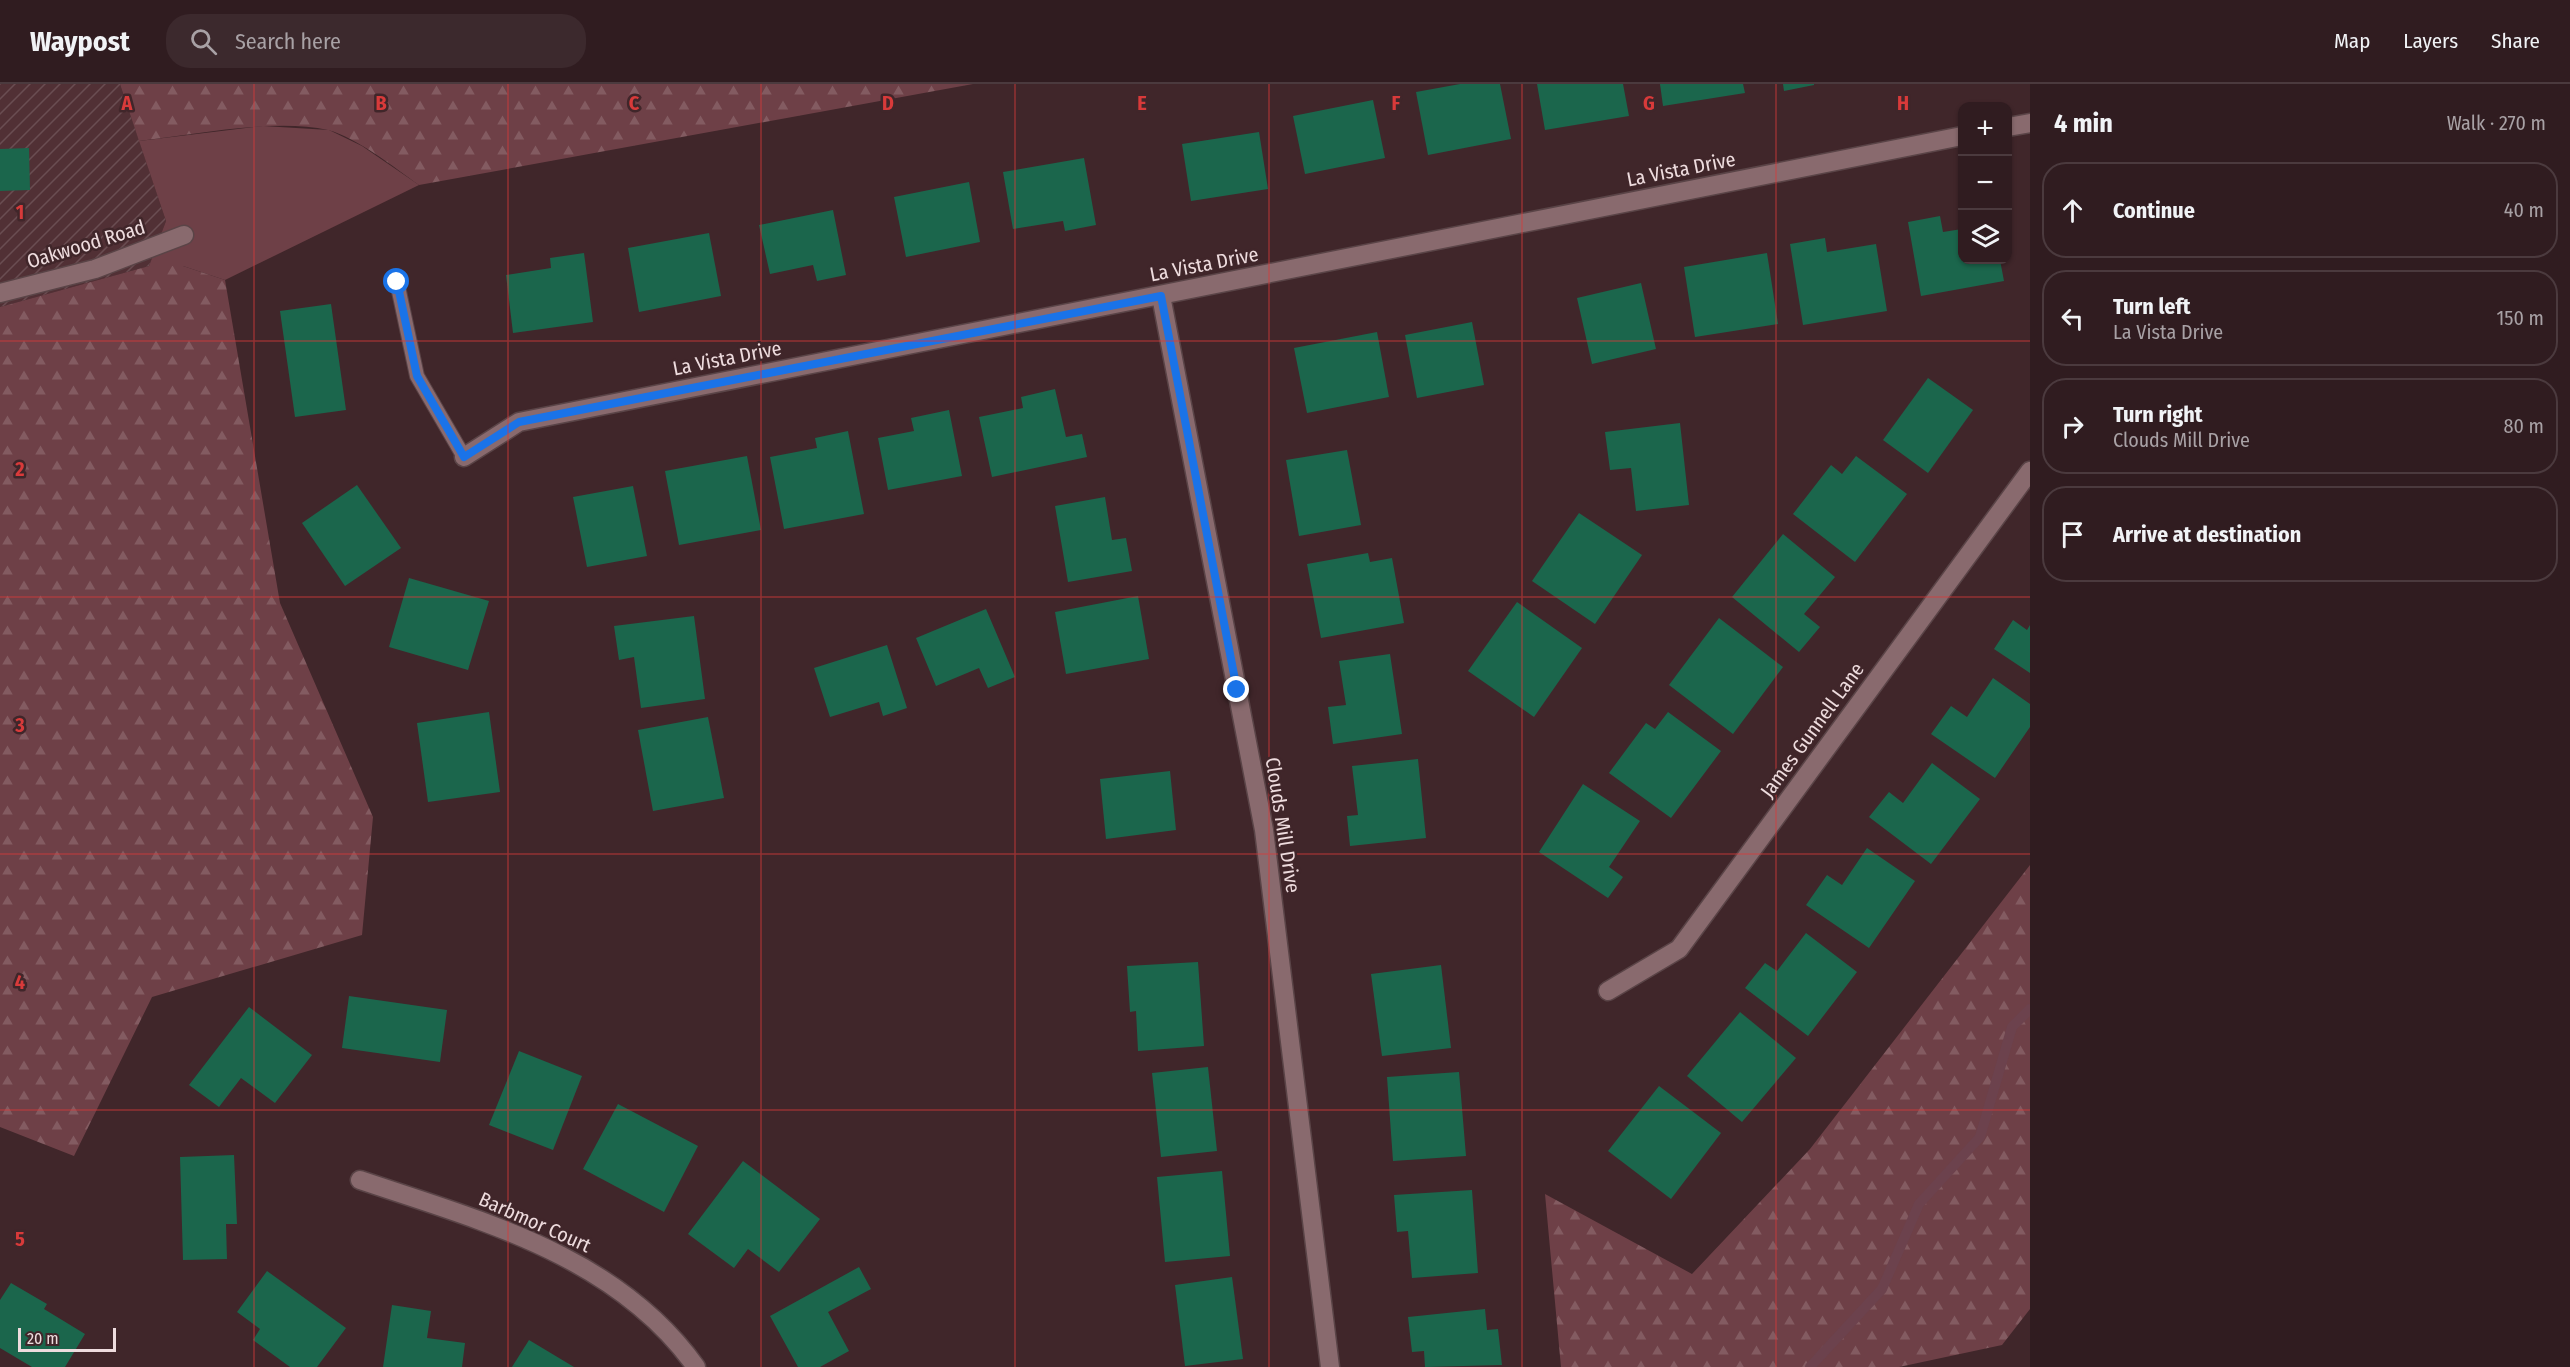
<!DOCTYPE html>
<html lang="en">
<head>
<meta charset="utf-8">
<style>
  body { margin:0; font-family:"Fira Sans Condensed",sans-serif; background:#3c292d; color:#f1f3f6 }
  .controls { position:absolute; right:18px; top:18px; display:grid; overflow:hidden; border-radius:12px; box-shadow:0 2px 4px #0004 }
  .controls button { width:54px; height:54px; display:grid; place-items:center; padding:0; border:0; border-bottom:2px solid #4b3a3e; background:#301c20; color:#f1f3f6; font:30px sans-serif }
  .scale { position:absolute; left:18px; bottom:15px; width:98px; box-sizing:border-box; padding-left:6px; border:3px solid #eedcde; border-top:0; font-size:16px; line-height:21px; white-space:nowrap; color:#eedcde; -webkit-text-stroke:4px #40262a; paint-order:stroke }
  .stop { position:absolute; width:18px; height:18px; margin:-14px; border:4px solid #1a73e8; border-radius:50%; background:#fff }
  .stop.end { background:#1a73e8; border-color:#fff; box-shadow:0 2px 6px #0008 }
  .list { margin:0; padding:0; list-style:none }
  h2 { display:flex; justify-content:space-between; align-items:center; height:78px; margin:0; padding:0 24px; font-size:26px }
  h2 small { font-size:20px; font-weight:400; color:#a8a1a5 }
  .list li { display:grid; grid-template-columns:39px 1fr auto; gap:18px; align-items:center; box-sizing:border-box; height:96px; margin:0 12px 12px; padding:0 12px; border:2px solid #4b3a3e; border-radius:24px }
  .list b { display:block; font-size:22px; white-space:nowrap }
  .list p { margin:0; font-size:20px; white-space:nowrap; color:#a8a1a5 }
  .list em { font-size:20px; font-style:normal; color:#a8a1a5 }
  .icon { flex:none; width:33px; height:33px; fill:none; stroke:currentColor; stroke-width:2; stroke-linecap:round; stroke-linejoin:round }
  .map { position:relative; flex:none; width:2030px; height:1283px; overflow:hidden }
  header { display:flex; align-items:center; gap:36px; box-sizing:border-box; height:84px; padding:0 30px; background:#301c20; border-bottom:2px solid #4b3a3e }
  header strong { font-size:28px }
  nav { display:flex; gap:33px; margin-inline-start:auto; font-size:21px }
  .search { width:420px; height:54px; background:#3c292d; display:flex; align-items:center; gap:15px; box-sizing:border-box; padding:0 21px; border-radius:24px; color:#a8a1a5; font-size:22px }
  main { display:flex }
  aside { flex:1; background:#301c20 }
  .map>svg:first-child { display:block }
  .industrial { fill:url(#industrial-furrows) }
  .grass { fill:#6e4047 }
  .forest { fill:url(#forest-firs) }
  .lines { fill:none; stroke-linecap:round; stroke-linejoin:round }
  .stream { stroke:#6c424d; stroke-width:10 }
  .building { fill:#1b664c }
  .lane-casing { stroke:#5a4447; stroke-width:16 }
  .street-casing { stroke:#5a4447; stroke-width:21 }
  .lane { stroke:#896a6e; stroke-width:14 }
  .street { stroke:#896a6e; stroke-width:18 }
  .route { stroke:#1a73e8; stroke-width:8 }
  .grid { fill:none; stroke:#d83a3a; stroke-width:1.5; stroke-opacity:0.55 }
  .labels { text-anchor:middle; stroke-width:5; stroke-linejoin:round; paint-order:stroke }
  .street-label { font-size:20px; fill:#eedcde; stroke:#40262a }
  .grid-label { font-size:20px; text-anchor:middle; font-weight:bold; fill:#d83a3a; stroke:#40262a; stroke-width:5; stroke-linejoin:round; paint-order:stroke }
</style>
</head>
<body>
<header>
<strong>Waypost</strong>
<div class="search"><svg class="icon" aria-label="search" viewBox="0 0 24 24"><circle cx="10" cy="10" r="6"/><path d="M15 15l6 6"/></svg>Search here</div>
<nav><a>Map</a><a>Layers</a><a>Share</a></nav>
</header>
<main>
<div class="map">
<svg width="2030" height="1283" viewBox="0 0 2030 1283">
  <defs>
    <pattern id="industrial-furrows" width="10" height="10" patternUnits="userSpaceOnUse" patternTransform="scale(1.5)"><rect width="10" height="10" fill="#513035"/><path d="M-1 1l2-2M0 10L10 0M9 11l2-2" fill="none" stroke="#6a4d52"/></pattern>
    <pattern id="forest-firs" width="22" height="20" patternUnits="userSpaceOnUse" patternTransform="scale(1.5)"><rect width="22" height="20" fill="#6e4047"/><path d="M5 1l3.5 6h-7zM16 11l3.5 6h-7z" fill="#835b61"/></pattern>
  </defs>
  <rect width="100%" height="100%" fill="#40262a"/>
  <!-- industrial -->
  <polygon class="industrial" points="0,0 120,0 166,137 149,182 0,223"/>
  <!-- grass -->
  <polygon class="grass" points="263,42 329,46 362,62 419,101 225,196 183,182 149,182 166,137 139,57"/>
  <!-- forest -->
  <g class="forest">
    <path d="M 120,0 L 973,0 L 419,101 C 395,84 356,53 328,46 C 274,34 195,51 139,57 Z"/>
    <polygon points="149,182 183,182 225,196 280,519 373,733 362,851 152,913 74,1072 0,1043 0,223"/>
    <polygon points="2030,781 2030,1225 2002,1261 1899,1283 1561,1283 1545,1110 1692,1190 1810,1065"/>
  </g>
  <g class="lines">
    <!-- stream -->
    <polyline class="stream" points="1810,1283 1882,1205 1919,1120 1980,1053 2012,943 2030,925"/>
  </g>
  <!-- building -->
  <g class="building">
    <polygon points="1460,0 1500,0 1511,55 1428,71 1416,8"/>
    <polygon points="1537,0 1623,0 1629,32 1545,46"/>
    <polygon points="1660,0 1743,0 1745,9 1663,22"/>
    <polygon points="1783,0 1814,0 1814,1 1784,7"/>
    <polygon points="1373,16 1385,74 1305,90 1293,32"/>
    <polygon points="1259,48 1268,105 1191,117 1182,60"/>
    <polygon points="29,64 30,106 0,107 0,65"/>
    <polygon points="1084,74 1096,141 1065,147 1063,137 1013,145 1003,88"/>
    <polygon points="969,98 980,158 906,173 894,113"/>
    <polygon points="833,126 846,191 817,197 813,181 770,190 759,141"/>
    <polygon points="1940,132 1943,148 1962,145 1962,176 2000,176 2004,197 1921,212 1908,138"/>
    <polygon points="709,149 721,212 639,228 628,164"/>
    <polygon points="1825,154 1827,168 1876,160 1887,227 1803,241 1790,160"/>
    <polygon points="584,169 593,238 513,249 506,191 551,184 550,174"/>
    <polygon points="1767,169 1778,240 1695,253 1684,183"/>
    <polygon points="1641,199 1656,265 1592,280 1577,214"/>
    <polygon points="331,220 346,326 295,333 280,227"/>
    <polygon points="1472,238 1484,301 1417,314 1405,251"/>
    <polygon points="1377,248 1389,313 1307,329 1294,264"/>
    <polygon points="1928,294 1973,326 1928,389 1883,356"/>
    <polygon points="1055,305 1066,353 1082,350 1087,373 992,393 979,333 1023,324 1021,313"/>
    <polygon points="949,326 962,392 888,406 878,354 914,347 911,334"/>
    <polygon points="1680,339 1689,421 1636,427 1631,384 1610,386 1605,348"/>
    <polygon points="848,347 864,430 784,445 770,373 817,364 815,354"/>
    <polygon points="1347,366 1361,441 1299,452 1286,376"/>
    <polygon points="747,372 761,446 679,461 665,387"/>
    <polygon points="1856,372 1907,410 1855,478 1793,430 1831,381 1842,390"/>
    <polygon points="357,401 401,464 345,502 302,439"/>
    <polygon points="633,402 647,472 587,483 573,413"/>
    <polygon points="1105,413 1112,456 1126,454 1132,487 1068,498 1055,422"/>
    <polygon points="1579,429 1642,471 1595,540 1532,497"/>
    <polygon points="1783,450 1835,493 1804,530 1820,543 1799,568 1732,513"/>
    <polygon points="1368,469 1370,478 1392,474 1404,539 1321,554 1307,480"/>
    <polygon points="409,494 489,517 468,586 389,563"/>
    <polygon points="1138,512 1149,575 1066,590 1055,528"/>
    <polygon points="1517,518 1582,564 1534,633 1468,587"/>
    <polygon points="986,525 1015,593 988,604 979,584 936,602 916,554"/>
    <polygon points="694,532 705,615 641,624 634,573 619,576 614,542"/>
    <polygon points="1719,534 1783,583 1733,650 1669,601"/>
    <polygon points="2013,536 2027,546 2030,541 2030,589 1994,565"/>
    <polygon points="887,561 907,624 883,632 879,618 830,633 814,584"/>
    <polygon points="1390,570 1402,650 1333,660 1328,623 1346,621 1339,577"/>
    <polygon points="1993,594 2030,620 2030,643 1995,694 1931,650 1951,622 1967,633"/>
    <polygon points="489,628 500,708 428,718 417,639"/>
    <polygon points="1668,628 1721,667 1671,734 1609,689 1646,639 1655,645"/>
    <polygon points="708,633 724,714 653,727 638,646"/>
    <polygon points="1418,675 1426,754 1350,762 1347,732 1358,731 1352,682"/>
    <polygon points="1932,679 1980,715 1931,780 1869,733 1889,708 1903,719"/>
    <polygon points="1170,687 1176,746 1106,755 1100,695"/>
    <polygon points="1583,700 1640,737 1609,783 1623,793 1608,814 1539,768"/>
    <polygon points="1867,764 1915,797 1869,864 1806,821 1827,791 1842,801"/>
    <polygon points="1806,849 1857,888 1808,952 1745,904 1765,879 1777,887"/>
    <polygon points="1198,878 1204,962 1138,967 1136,927 1130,928 1127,882"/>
    <polygon points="1441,881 1451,964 1382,972 1371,890"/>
    <polygon points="349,912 447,926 440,978 342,964"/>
    <polygon points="249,923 312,971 275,1019 241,994 219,1023 189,1001"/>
    <polygon points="1740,928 1796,974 1742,1038 1687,992"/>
    <polygon points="519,967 582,992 553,1066 489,1041"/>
    <polygon points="1208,983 1217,1067 1161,1073 1152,989"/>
    <polygon points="1459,988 1466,1072 1393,1077 1387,993"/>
    <polygon points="1659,1002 1721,1049 1671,1115 1608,1067"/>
    <polygon points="618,1020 698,1062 664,1128 583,1085"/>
    <polygon points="234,1071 237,1140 226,1140 227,1175 183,1176 180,1073"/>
    <polygon points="743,1077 820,1135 779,1188 748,1165 734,1184 688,1150"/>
    <polygon points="1222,1087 1230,1172 1165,1178 1157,1093"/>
    <polygon points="1472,1106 1478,1189 1412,1194 1408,1147 1397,1148 1394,1111"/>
    <polygon points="859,1183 871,1205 828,1228 849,1267 820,1283 798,1283 770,1232"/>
    <polygon points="267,1187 346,1244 317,1283 290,1283 253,1256 260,1245 237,1228"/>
    <polygon points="1232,1193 1243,1275 1185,1282 1175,1201"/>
    <polygon points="11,1199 47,1220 44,1225 85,1250 65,1283 32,1283 0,1264 0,1216"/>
    <polygon points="392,1221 431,1227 427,1254 465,1259 462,1283 383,1283"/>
    <polygon points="1485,1225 1487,1246 1498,1245 1502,1281 1425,1283 1424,1267 1412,1268 1408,1233"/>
    <polygon points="529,1256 574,1283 512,1283"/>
  </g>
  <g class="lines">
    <defs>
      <polyline id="lane" points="397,198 417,292 464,373"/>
      <g id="street">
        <polyline points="2008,43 2030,39"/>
        <polyline points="0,209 95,185 184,151"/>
        <polyline points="1161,212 1264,746 1330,1283"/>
        <polyline points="464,373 519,338 1962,52"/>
        <polyline points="1608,907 1679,865 2030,387"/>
        <path d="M 360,1096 C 482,1137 617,1172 696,1283"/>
      </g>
    </defs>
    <!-- lane casing -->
    <use href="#lane" class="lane-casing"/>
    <!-- street casing -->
    <use href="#street" class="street-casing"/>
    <!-- lane -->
    <use href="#lane" class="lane"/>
    <!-- street -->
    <use href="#street" class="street"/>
  </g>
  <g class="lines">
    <!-- route -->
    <polyline class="route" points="397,198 417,292 464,373 519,338 1161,212 1237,606"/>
  </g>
  <!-- grid -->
  <path class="grid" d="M 254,0 L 254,1283M 508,0 L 508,1283M 761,0 L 761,1283M 1015,0 L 1015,1283M 1269,0 L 1269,1283M 1522,0 L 1522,1283M 1776,0 L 1776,1283M 0,257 L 2030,257M 0,513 L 2030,513M 0,770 L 2030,770M 0,1026 L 2030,1026"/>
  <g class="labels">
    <!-- street labels -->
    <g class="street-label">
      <text transform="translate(1681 85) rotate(-11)" y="7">La Vista Drive</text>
      <text transform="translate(86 160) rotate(-17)" y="7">Oakwood Road</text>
      <text transform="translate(1204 180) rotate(-11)" y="7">La Vista Drive</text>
      <text transform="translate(727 274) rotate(-11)" y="7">La Vista Drive</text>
      <text transform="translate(1812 646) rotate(-54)" y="7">James Gunnell Lane</text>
      <text transform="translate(1283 741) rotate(81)" y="7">Clouds Mill Drive</text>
      <text transform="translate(535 1138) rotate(24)" y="7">Barbmor Court</text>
    </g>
  </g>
  <g class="grid-label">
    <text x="127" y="26">A</text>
    <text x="381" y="26">B</text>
    <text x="634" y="26">C</text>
    <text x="888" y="26">D</text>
    <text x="1142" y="26">E</text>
    <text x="1396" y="26">F</text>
    <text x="1649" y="26">G</text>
    <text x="1903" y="26">H</text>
    <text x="20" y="135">1</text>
    <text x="20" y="392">2</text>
    <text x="20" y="648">3</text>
    <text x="20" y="905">4</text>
    <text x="20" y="1162">5</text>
  </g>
</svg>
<div class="controls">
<button>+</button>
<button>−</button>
<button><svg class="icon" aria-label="layers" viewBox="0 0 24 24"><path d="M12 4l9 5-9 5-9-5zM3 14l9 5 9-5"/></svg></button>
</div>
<div class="scale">20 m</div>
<div class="stop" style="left:397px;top:198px"></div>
<div class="stop end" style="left:1237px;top:606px"></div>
</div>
<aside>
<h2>4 min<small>Walk · 270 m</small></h2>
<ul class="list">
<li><svg class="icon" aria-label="ahead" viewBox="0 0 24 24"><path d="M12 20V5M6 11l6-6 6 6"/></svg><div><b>Continue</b></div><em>40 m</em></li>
<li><svg class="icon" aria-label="left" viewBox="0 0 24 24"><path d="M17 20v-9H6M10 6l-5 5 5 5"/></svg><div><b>Turn left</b><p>La Vista Drive</p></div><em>150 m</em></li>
<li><svg class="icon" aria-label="right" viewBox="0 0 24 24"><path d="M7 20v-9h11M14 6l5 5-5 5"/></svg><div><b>Turn right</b><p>Clouds Mill Drive</p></div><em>80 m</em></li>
<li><svg class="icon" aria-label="arrive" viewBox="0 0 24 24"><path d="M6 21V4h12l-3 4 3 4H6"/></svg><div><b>Arrive at destination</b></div></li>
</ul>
</aside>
</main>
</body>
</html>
